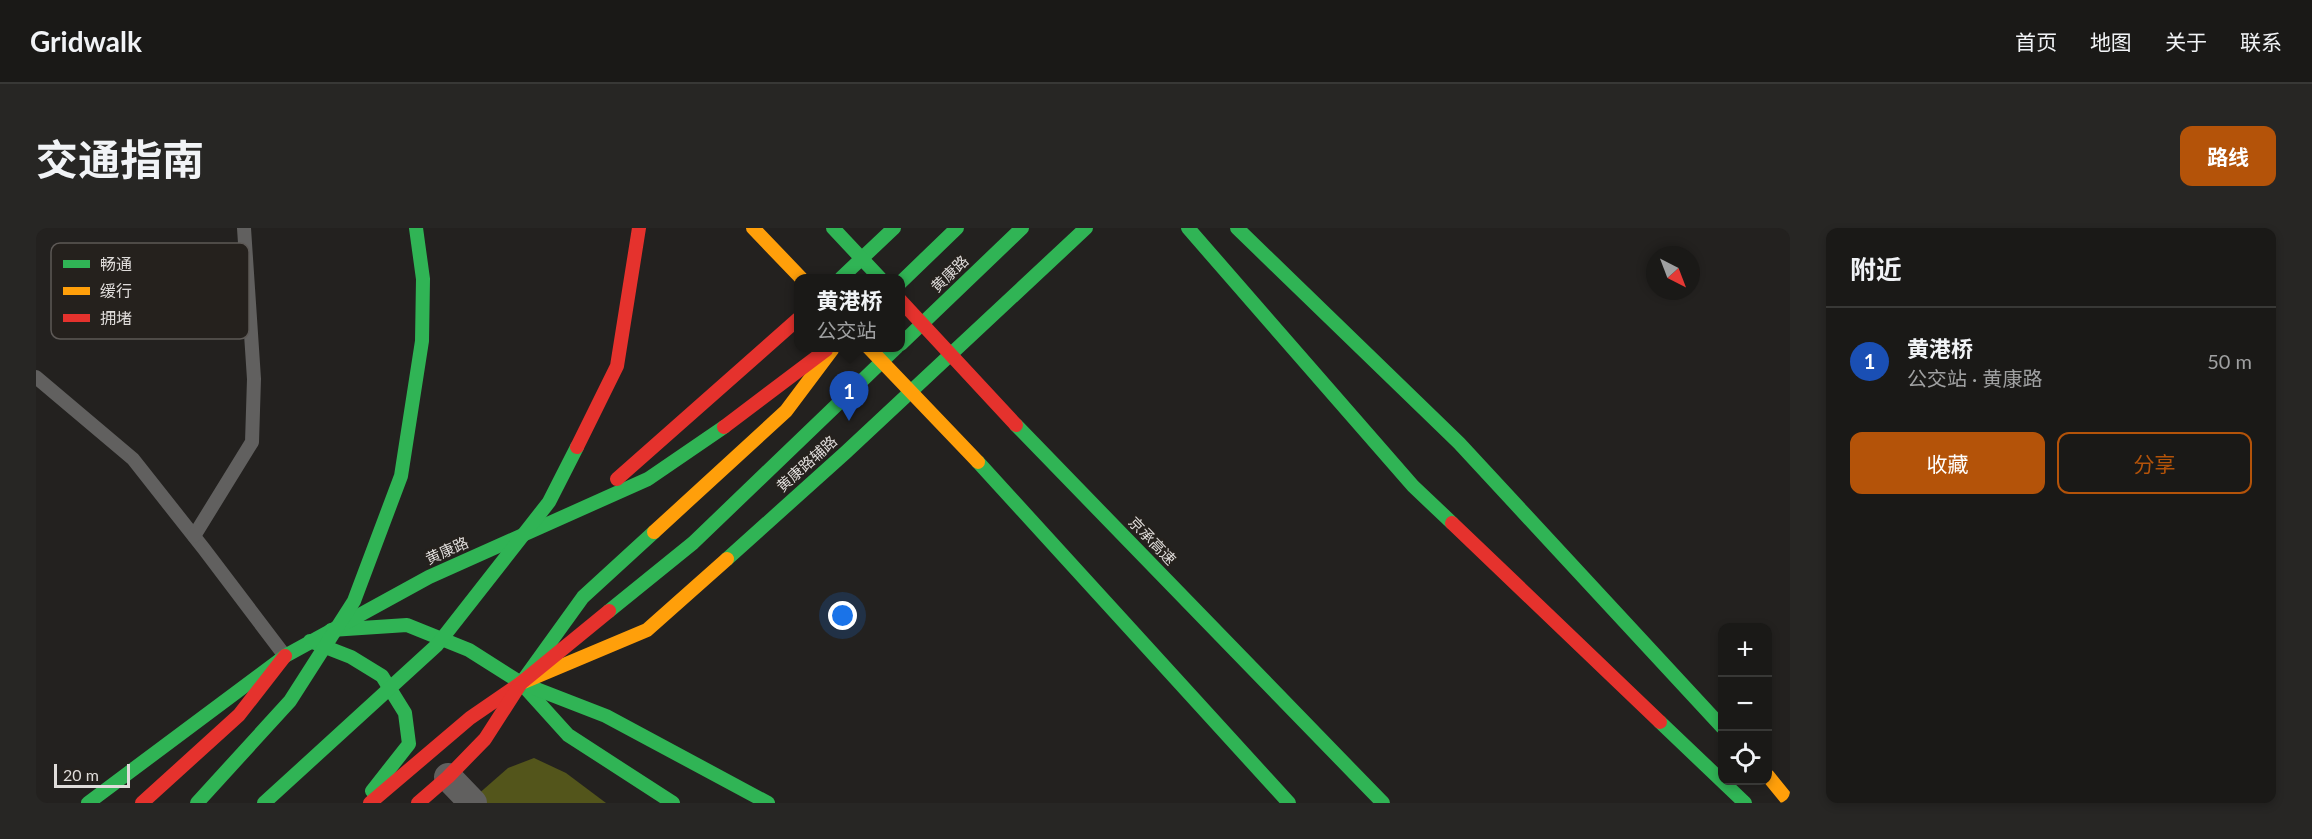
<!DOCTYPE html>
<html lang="zh">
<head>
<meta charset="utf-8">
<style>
  body { margin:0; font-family:Lato,"Noto Sans SC",sans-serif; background:#272624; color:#f1f3f6 }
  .controls { position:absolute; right:18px; bottom:18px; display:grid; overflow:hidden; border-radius:12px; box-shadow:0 3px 9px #0003 }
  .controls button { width:54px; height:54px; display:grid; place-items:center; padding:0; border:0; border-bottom:2px solid #383836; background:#1a1917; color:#f1f3f6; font:30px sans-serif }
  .compass { position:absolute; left:1610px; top:18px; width:54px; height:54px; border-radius:50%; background:#1a1917; box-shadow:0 3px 9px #0003; rotate:138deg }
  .scale { position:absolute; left:18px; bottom:15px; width:76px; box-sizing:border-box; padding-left:6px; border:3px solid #dfdcda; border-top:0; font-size:16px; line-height:21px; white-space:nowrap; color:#dfdcda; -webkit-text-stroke:4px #25211d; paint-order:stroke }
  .you { position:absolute; left:807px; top:388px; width:21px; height:21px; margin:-15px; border:4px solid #fff; border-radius:50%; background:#1a73e8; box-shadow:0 0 0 9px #1a73e833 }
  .badge { display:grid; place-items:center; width:39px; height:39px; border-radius:50%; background:#b45309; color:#fff; font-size:20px; font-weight:700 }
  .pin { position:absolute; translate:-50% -50px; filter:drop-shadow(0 2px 3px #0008) }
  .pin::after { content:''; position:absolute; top:32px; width:21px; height:18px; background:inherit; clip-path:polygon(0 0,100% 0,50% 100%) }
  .popup { position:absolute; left:758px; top:46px; width:111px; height:78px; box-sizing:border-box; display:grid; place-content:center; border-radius:12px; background:#1a1917; filter:drop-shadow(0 2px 4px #0005); font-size:20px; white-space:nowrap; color:#9fa0a1 }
  .popup b { font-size:22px; color:#f1f3f6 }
  .popup::after { content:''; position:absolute; left:50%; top:100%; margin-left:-12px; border:12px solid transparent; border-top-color:#1a1917 }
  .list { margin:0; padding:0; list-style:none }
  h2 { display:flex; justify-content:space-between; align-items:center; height:78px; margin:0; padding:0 24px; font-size:26px }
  h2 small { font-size:20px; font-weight:400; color:#9fa0a1 }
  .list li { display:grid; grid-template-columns:39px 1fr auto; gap:18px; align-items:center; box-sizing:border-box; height:108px; padding:0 24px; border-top:2px solid #383836 }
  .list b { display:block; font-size:22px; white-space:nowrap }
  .list p { margin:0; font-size:20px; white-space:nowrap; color:#9fa0a1 }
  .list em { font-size:20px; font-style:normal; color:#9fa0a1 }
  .actions { display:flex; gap:12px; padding:18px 24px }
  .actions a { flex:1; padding:14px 0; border:2px solid #b45309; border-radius:12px; text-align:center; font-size:21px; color:#b45309 }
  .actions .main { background:#b45309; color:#fff }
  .icon { flex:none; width:33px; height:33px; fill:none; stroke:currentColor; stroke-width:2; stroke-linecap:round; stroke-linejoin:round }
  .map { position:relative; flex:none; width:1754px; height:575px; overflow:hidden; border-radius:12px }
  header { display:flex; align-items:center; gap:36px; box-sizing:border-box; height:84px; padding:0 30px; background:#1a1917; border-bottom:2px solid #383836 }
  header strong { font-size:28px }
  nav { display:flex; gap:33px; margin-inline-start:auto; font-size:21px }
  .intro { display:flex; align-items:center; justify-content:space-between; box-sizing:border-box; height:144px; padding:0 36px }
  h1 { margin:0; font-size:42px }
  .button { padding:15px 27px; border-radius:12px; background:#b45309; color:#fff; font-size:21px; font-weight:700 }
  main { display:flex; gap:36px; padding:0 36px }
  aside { flex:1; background:#1a1917; border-radius:12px; box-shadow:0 3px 9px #0003 }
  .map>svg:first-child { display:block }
  .forest { fill:#53551b }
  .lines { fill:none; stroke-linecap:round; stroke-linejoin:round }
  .lane { stroke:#61605f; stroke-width:14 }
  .street { stroke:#61605f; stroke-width:28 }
  .fast { stroke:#30b455; stroke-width:14 }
  .slow { stroke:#ff9f0a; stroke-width:14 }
  .jam { stroke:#e5322d; stroke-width:14 }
  .fast-bridge { stroke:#30b455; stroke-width:14 }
  .slow-bridge { stroke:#ff9f0a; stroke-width:14 }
  .jam-bridge { stroke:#e5322d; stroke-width:14 }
  .labels { text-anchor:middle; stroke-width:4.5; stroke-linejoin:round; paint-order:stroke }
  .street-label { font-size:15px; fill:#dfdcda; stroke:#25211d }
  .key { fill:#25211d; stroke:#5d5956; stroke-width:1.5 }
  .key-label { font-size:16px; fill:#dfdcda }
</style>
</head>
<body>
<header>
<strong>Gridwalk</strong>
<nav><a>首页</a><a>地图</a><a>关于</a><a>联系</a></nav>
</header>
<div class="intro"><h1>交通指南</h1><a class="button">路线</a></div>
<main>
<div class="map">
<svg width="1754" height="575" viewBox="0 0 1754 575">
  <rect width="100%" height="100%" fill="#23211f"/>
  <!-- forest -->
  <polygon class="forest" points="498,530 530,545 570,575 432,575 472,540"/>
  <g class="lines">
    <!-- lane -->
    <g class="lane">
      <polyline points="0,149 97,231 168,321 249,428"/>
      <polyline points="158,308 216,214 218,151 208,0"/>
    </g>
    <!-- street -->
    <polyline class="street" points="412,549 437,575"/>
    <!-- fast -->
    <g class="fast">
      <polyline points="1152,0 1377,258 1416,295"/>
      <polyline points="1201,0 1423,215 1686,499"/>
      <polyline points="805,50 858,0"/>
      <polyline points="864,55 921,0"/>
      <polyline points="865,116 986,0"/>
      <polyline points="980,197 1347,575"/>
      <polyline points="942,234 1253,575"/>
      <polyline points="618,304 547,369 485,455 532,507 637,575"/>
      <polyline points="691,331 809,225 1050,0"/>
      <polyline points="573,383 657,315 861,119"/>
      <polyline points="295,402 371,397 433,422 485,455 570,488 732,575"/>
      <polyline points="274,413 315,429 346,448 369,485 373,516 336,563"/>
      <polyline points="1624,494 1709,575"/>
      <polyline points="52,575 249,428 393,349 612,251 688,199"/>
    </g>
    <!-- slow -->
    <g class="slow">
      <polyline points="717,0 765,50"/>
      <polyline points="618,304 750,183 798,119"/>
      <polyline points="485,455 611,402 691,331"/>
      <polyline points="1732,548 1754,575"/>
    </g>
    <!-- jam -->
    <g class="jam">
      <polyline points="688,199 790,122"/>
      <polyline points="581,251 762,91"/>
      <polyline points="1416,295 1624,494"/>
      <polyline points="106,575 203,487 249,428"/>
      <polyline points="334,575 434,490 485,455"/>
      <polyline points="382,575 412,549 449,511 485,455 573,383"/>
    </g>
    <!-- fast-bridge -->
    <g class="fast-bridge">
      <polyline points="797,0 844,50"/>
      <polyline points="161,575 254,473 318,373 365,248 386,113 387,51 380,0"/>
      <polyline points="228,575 401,417 513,274 541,219"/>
    </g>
    <!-- slow-bridge -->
    <polyline class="slow-bridge" points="832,119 942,234"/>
    <!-- jam-bridge -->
    <g class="jam-bridge">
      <polyline points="864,72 980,197"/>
      <polyline points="541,219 581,138 603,0"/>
    </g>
  </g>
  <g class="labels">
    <!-- street labels -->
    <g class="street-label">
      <text transform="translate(914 46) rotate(-44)" y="5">黄康路</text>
      <text transform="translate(771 236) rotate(-42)" y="5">黄康路辅路</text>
      <text transform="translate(1116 313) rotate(46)" y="5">京承高速</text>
      <text transform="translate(411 323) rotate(-24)" y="5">黄康路</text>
    </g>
  </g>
  <!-- legend -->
  <rect x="15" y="15" width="198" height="96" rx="9" class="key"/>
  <rect x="27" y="32" width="27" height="8" fill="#30b455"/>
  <rect x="27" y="59" width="27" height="8" fill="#ff9f0a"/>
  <rect x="27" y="86" width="27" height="8" fill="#e5322d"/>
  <g class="key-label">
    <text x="64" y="42">畅通</text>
    <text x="64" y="69">缓行</text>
    <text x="64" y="96">拥堵</text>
  </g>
</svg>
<div class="controls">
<button>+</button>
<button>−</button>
<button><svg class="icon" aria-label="locate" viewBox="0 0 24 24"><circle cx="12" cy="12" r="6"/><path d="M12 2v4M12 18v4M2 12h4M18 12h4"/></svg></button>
</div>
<svg class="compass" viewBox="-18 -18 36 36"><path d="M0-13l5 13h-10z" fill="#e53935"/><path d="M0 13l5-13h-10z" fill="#9fa0a1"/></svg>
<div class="scale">20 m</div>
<div class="you"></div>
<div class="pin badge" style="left:813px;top:193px;background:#1a4fb4">1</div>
<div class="popup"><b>黄港桥</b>公交站</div>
</div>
<aside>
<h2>附近<small></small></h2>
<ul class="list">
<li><span class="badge" style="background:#1a4fb4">1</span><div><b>黄港桥</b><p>公交站 · 黄康路</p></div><em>50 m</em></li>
</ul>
<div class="actions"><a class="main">收藏</a><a>分享</a></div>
</aside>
</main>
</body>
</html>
